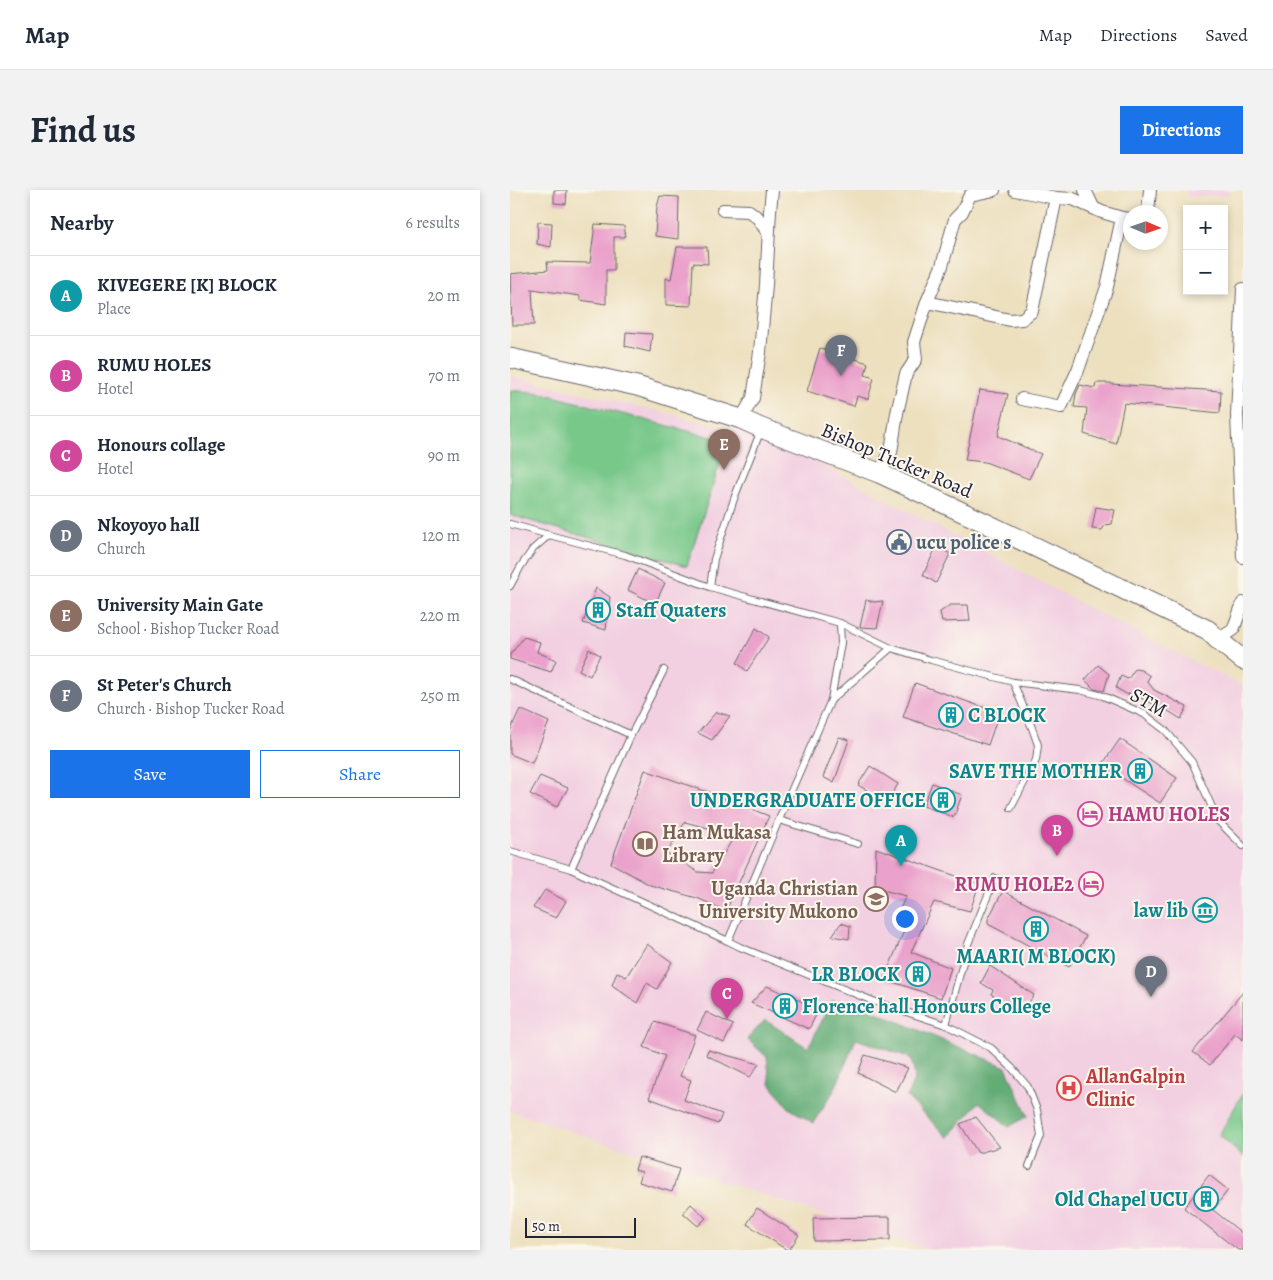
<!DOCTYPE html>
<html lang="en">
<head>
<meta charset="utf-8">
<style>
  body { margin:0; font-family:Alegreya,serif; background:#f2f2f3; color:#1f2937 }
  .controls { position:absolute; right:15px; top:15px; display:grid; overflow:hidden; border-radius:0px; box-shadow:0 2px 8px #0003 }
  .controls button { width:45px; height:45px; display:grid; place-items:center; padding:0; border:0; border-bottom:1px solid #e0e1e3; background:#fff; color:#1f2937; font:25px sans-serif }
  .compass { position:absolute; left:613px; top:15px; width:45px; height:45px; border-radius:50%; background:#fff; box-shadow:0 2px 8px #0003; rotate:92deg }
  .scale { position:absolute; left:15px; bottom:12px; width:111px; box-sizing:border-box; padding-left:5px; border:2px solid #22223b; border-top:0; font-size:14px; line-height:18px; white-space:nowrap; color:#22223b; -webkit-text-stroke:4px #fbf7ec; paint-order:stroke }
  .you { position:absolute; left:394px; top:728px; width:18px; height:18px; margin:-12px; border:4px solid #fff; border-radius:50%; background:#1a73e8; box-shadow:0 0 0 8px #1a73e833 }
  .badge { display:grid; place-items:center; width:32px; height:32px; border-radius:50%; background:#1a73e8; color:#fff; font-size:16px; font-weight:700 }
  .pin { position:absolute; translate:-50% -41px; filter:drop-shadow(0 1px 2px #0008) }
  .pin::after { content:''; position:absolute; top:26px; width:18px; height:15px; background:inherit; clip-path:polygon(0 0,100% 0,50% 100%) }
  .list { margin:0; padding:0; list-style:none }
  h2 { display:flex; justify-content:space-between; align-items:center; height:65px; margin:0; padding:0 20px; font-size:21px }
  h2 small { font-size:16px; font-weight:400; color:#747a83 }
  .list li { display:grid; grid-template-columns:32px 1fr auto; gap:15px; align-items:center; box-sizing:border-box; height:80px; padding:0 20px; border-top:1px solid #e0e1e3 }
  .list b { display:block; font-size:19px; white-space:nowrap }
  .list p { margin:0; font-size:16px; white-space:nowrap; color:#747a83 }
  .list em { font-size:16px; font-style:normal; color:#747a83 }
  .actions { display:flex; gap:10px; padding:15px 20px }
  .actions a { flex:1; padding:11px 0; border:1px solid #1a73e8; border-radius:0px; text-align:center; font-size:18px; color:#1a73e8 }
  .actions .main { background:#1a73e8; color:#fff }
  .map { position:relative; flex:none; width:733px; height:1060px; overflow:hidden; border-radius:0px }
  header { display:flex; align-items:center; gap:30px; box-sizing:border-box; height:70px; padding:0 25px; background:#fff; border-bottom:1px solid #e0e1e3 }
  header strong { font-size:24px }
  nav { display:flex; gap:28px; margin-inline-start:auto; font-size:18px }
  .intro { display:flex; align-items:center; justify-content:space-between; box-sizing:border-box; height:120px; padding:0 30px }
  h1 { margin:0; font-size:35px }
  .button { padding:12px 22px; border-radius:0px; background:#1a73e8; color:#fff; font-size:18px; font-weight:700 }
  main { display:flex; gap:30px; padding:0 30px }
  aside { flex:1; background:#fff; border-radius:0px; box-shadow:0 2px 8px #0003 }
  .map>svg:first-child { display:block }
  .built { fill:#f2cfe1 }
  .green { fill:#78c88a; stroke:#4d7562 }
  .forest { fill:#62ac76; stroke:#426758 }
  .building { fill:#eaa1cb; fill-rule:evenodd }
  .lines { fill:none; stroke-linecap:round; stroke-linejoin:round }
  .service-casing { stroke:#696469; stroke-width:8 }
  .minor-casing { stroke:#696469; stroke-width:14 }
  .secondary-casing { stroke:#696469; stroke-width:21 }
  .service { stroke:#fff; stroke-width:6 }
  .minor { stroke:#fff; stroke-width:12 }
  .secondary { stroke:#fff; stroke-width:19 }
  .labels { text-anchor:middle; stroke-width:4; stroke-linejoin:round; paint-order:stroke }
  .street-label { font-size:20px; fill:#22223b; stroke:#fbf7ec }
  .service-label { font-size:20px; font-weight:bold; fill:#4e5e75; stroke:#fbf7ec; text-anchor:start }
  .culture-label { font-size:20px; font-weight:bold; fill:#0d838f; stroke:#fbf7ec; text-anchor:end }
  .hotel-label { font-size:20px; font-weight:bold; fill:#b23c85; stroke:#fbf7ec; text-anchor:start }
  .education-label { font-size:20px; font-weight:bold; fill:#785e54; stroke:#fbf7ec; text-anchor:start }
  .health-label { font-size:20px; font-weight:bold; fill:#be3a42; stroke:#fbf7ec; text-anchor:start }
</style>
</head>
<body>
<header>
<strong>Map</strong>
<nav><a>Map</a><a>Directions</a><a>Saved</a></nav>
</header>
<div class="intro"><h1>Find us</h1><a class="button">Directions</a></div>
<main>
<aside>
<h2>Nearby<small>6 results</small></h2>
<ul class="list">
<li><span class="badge" style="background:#0f9aa8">A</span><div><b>KIVEGERE [K] BLOCK</b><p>Place</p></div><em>20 m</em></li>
<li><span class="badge" style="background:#d1479c">B</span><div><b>RUMU HOLES</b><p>Hotel</p></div><em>70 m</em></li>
<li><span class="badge" style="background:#d1479c">C</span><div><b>Honours collage</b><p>Hotel</p></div><em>90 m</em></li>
<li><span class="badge" style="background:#6b7280">D</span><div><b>Nkoyoyo hall</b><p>Church</p></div><em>120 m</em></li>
<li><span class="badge" style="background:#8d6e63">E</span><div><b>University Main Gate</b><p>School · Bishop Tucker Road</p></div><em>220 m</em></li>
<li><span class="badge" style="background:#6b7280">F</span><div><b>St Peter's Church</b><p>Church · Bishop Tucker Road</p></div><em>250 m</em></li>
</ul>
<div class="actions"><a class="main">Save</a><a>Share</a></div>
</aside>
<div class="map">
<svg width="733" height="1060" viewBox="0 0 733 1060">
  <rect width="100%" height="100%" fill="#fbf7ec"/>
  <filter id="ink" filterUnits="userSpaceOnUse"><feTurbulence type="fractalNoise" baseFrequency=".02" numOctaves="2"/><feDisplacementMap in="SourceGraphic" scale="10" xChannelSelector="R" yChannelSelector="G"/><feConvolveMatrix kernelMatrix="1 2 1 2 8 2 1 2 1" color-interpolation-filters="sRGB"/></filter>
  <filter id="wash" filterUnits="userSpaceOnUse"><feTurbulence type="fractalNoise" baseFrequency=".0096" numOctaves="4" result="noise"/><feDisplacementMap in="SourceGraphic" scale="20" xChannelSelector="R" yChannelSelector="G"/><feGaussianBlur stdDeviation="1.12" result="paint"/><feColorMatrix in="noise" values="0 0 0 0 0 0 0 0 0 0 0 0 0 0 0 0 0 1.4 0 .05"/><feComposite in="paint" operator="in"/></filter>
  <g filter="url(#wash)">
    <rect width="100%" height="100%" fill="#ede0bf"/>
    <!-- built -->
    <g class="built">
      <polygon points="676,0 718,0 719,5 677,7"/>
      <polygon points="0,186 235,242 260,249 320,279 594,426 733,496 733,1060 419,1060 0,921"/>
    </g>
    <!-- green -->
    <g class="green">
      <polygon points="0,200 31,203 217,251 177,376 0,325"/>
      <polygon points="733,903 733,967 709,945"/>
    </g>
    <!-- forest -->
    <polygon class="forest" points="322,811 347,814 496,877 518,926 499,937 469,912 438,948 397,907 405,887 401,868 346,849 324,901 303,933 279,918 260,894 257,867 237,849 255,830 298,858"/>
    <g id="blocks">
      <!-- building -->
      <g class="building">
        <polygon points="44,0 57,0 56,14 44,13"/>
        <polygon points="150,6 169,7 168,49 145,46 147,17"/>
        <polygon points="28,32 42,33 41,57 27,54"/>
        <polygon points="85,34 114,36 115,47 104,47 104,80 96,80 96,114 70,110 70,106 22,99 24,135 2,135 0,84 38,80 37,72 80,73"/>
        <polygon points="167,57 197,57 198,74 183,73 181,116 156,115 156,88 161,89"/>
        <polygon points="116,142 142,144 140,162 115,156"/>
        <polygon points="310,158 358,173 355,185 364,188 358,209 347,206 344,216 297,201"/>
        <polygon points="586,193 601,193 601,194 711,201 710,223 614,213 606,254 574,244 577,218 564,217 566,204 570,195 585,198"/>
        <polygon points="470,200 498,204 488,246 531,264 519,289 475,272 455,270"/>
        <polygon points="586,317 605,320 602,334 595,335 592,340 582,339"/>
        <polygon points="427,356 440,364 426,393 413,385"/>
        <polygon points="128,379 155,393 145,414 118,400"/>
        <polygon points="86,398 100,407 96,440 73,433"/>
        <polygon points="356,410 364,412 373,411 367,438 350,437"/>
        <polygon points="440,415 458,415 460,431 432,432 430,422"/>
        <polygon points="246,438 259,447 237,481 227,473"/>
        <polygon points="14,447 30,452 27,462 46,470 41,482 0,469 0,465"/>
        <polygon points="79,459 90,465 80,486 69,480"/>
        <polygon points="588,475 599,484 594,501 584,499 575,490"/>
        <polygon points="625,479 631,480 640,486 637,491 644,500 677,517 671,529 655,519 626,506 626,507 619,503 618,505 606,498 611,486 618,489"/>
        <polygon points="405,493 489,523 478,555 393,527"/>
        <polygon points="10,519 39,532 22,573 0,564 0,541"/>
        <polygon points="206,522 220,526 202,550 188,543"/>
        <polygon points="329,547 339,550 324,593 313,587"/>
        <polygon points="610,549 667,588 650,613 592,575"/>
        <polygon points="360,576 388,594 377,612 348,595"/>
        <path d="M 135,580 L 200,603 L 259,626 L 216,721 L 187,708 L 140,695 L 101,673 ZM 175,632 L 225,645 L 202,683 L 188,682 L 157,663 Z"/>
        <polygon points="30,586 58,598 47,617 20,604"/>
        <polygon points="422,593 452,605 444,627 413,616"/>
        <polygon points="366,658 469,694 460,721 424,712 401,762 441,778 431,808 374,789 394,741 382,735 396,706 365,698"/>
        <polygon points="35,700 56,711 46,728 23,718"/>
        <polygon points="493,701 576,746 559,777 478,734 478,729"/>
        <polygon points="331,733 340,736 339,749 322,746"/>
        <polygon points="137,754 162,772 147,799 137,793 127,813 102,795 107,782 116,787"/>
        <polygon points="480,776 524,805 511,824 481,804 483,800 471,793"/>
        <polygon points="257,796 309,819 299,839 241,813"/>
        <polygon points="733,802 733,850 725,844 700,875 683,862"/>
        <polygon points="196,822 223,835 214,853 187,840"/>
        <polygon points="145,832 185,845 170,886 181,890 174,910 212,924 208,934 139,908 155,866 134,857"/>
        <polygon points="198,860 249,874 240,887 196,865"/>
        <polygon points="355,865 398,878 386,902 348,883"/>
        <polygon points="466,927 490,957 468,963 450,934"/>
        <polygon points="129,967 169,979 162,1002 129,992 132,982 125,980"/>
        <polygon points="699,985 718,1000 703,1020 733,1044 733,1060 728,1060 674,1018"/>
        <polygon points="181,1014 196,1028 188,1036 173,1023"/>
        <polygon points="247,1018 289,1045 279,1060 277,1060 237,1034"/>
        <polygon points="380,1027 380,1050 304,1051 303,1028"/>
      </g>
    </g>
  </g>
  <g filter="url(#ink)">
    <use href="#blocks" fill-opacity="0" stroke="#696469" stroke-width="1"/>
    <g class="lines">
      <defs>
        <g id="service">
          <polyline points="0,334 39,345"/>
          <polyline points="0,396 11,376 23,359 39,345 115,365 200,397 330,433 381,458 421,470 503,492 570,500 593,506 634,524 655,540 682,572 708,631 733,656"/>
          <polyline points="200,397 204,369 225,306 251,240"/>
          <polyline points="0,489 121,545"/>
          <polyline points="321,510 381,458"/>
          <polyline points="501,618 526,570 528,555 522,538 503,492"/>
          <polyline points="269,630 348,654"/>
          <polyline points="0,661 61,679 218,751 230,757 363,811 436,835 481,858 502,878 518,897 527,920 531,946 519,976"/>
          <polyline points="61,679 121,545 154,480"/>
          <polyline points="218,751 279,606 321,510 331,453 330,433"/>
          <polyline points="436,835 458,754 485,688"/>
        </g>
        <g id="minor">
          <polyline points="505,0 546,8 563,9 592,22 612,28 620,29"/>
          <polyline points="575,0 583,17"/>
          <polyline points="213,20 239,21 248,28 258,43"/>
          <polyline points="638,22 640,0"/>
          <polyline points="733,99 727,225 733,367"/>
          <polyline points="417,112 500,130 512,129 522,121 546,8"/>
          <polyline points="512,209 551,217 568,180 597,97 612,28"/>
          <polyline points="231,229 243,208 250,162 256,95 260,21 262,0"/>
          <polyline points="369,283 381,262 387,223 396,184 406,169 404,152 417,112 432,76 445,29 452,22 460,5 484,0"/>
          <polyline points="708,450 723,440 733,413"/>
        </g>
        <polyline id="secondary" points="0,168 127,196 231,229 251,238 369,283 465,328 698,440 708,450 733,470"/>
      </defs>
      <!-- service casing -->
      <use href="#service" class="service-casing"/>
      <!-- minor casing -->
      <use href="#minor" class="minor-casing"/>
      <!-- secondary casing -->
      <use href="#secondary" class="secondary-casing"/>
      <!-- service -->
      <use href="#service" class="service"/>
      <!-- minor -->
      <use href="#minor" class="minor"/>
      <!-- secondary -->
      <use href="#secondary" class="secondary"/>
    </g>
  </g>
  <!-- icons -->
  <defs>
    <symbol id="civic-ring" viewBox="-11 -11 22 22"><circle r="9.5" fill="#fbf7ec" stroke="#5c6f8a" stroke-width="1.5"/><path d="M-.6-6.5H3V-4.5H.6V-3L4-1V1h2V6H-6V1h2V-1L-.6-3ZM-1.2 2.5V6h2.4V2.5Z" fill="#5c6f8a"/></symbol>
    <symbol id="building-ring" viewBox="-11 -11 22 22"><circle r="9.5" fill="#fbf7ec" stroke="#0f9aa8" stroke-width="1.5"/><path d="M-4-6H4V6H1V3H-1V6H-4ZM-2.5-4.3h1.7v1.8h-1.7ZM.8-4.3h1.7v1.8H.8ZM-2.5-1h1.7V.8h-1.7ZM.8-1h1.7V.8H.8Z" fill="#0f9aa8"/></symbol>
    <symbol id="hotel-ring" viewBox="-11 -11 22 22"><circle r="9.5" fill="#fbf7ec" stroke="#d1479c" stroke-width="1.5"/><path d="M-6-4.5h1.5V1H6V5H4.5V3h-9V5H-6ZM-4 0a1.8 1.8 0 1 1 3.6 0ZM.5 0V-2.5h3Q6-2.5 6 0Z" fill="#d1479c"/></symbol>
    <symbol id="library-ring" viewBox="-11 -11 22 22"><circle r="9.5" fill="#fbf7ec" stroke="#8d6e63" stroke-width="1.5"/><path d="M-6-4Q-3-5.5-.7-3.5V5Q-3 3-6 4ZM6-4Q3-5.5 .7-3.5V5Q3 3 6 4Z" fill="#8d6e63"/></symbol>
    <symbol id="university-ring" viewBox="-11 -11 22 22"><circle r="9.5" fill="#fbf7ec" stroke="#8d6e63" stroke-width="1.5"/><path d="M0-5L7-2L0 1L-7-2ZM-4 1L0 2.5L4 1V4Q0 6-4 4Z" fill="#8d6e63"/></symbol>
    <symbol id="museum-ring" viewBox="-11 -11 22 22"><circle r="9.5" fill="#fbf7ec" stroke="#0f9aa8" stroke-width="1.5"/><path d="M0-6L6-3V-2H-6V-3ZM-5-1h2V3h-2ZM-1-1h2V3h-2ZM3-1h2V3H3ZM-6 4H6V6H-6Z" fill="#0f9aa8"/></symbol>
    <symbol id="hospital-ring" viewBox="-11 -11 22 22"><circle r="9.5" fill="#fbf7ec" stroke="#e0444e" stroke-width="1.5"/><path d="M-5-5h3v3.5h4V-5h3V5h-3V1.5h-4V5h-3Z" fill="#e0444e"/></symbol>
  </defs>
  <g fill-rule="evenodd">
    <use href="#civic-ring" x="375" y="338" width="28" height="28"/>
    <use href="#building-ring" x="74" y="406" width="28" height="28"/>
    <use href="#building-ring" x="427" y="511" width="28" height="28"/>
    <use href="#building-ring" x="616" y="567" width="28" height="28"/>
    <use href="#building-ring" x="419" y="596" width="28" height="28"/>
    <use href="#hotel-ring" x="566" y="610" width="28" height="28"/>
    <use href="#library-ring" x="121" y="640" width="28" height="28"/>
    <use href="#hotel-ring" x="567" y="680" width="28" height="28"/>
    <use href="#university-ring" x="352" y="695" width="28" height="28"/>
    <use href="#museum-ring" x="681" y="706" width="28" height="28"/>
    <use href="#building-ring" x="512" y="725" width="28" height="28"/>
    <use href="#building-ring" x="394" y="770" width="28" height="28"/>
    <use href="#building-ring" x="261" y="802" width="28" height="28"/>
    <use href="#hospital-ring" x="545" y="884" width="28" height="28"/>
    <use href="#building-ring" x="682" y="995" width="28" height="28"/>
  </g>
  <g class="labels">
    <!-- street labels -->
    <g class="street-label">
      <text transform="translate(387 270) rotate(23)" y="7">Bishop Tucker Road</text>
      <text transform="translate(639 512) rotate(30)" y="7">STM</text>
    </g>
    <!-- service labels -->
    <g class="service-label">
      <text x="406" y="359">ucu police s</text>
    </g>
    <!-- culture labels -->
    <g class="culture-label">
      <text x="106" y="427" text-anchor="start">Staff Quaters</text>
      <text x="458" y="532" text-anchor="start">C BLOCK</text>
      <text x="612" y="588">SAVE THE MOTHER</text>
      <text x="416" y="617">UNDERGRADUATE OFFICE</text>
      <text x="678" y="727">law lib</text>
      <text x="526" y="773" text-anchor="middle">MAARI( M BLOCK)</text>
      <text x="390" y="791">LR BLOCK</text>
      <text x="292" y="823" text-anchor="start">Florence hall Honours College</text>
      <text x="678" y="1016">Old Chapel UCU</text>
    </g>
    <!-- hotel labels -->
    <g class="hotel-label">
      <text x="598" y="631">HAMU HOLES</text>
      <text x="564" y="701" text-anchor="end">RUMU HOLE2</text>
    </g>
    <!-- education labels -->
    <g class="education-label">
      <text x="152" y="649">Ham Mukasa<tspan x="152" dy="23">Library</tspan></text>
      <text x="348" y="705" text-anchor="end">Uganda Christian<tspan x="348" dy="23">University Mukono</tspan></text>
    </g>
    <!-- health labels -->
    <g class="health-label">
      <text x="576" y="893">AllanGalpin<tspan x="576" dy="23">Clinic</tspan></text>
    </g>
  </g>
</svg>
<div class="controls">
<button>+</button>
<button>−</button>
</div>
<svg class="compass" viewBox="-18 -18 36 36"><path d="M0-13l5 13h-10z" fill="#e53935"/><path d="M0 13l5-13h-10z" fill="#747a83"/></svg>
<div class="scale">50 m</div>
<div class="you"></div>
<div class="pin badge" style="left:391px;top:676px;background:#0f9aa8">A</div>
<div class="pin badge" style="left:547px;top:666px;background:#d1479c">B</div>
<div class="pin badge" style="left:217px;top:829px;background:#d1479c">C</div>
<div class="pin badge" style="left:641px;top:807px;background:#6b7280">D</div>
<div class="pin badge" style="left:214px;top:280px;background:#8d6e63">E</div>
<div class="pin badge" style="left:331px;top:186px;background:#6b7280">F</div>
</div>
</main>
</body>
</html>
